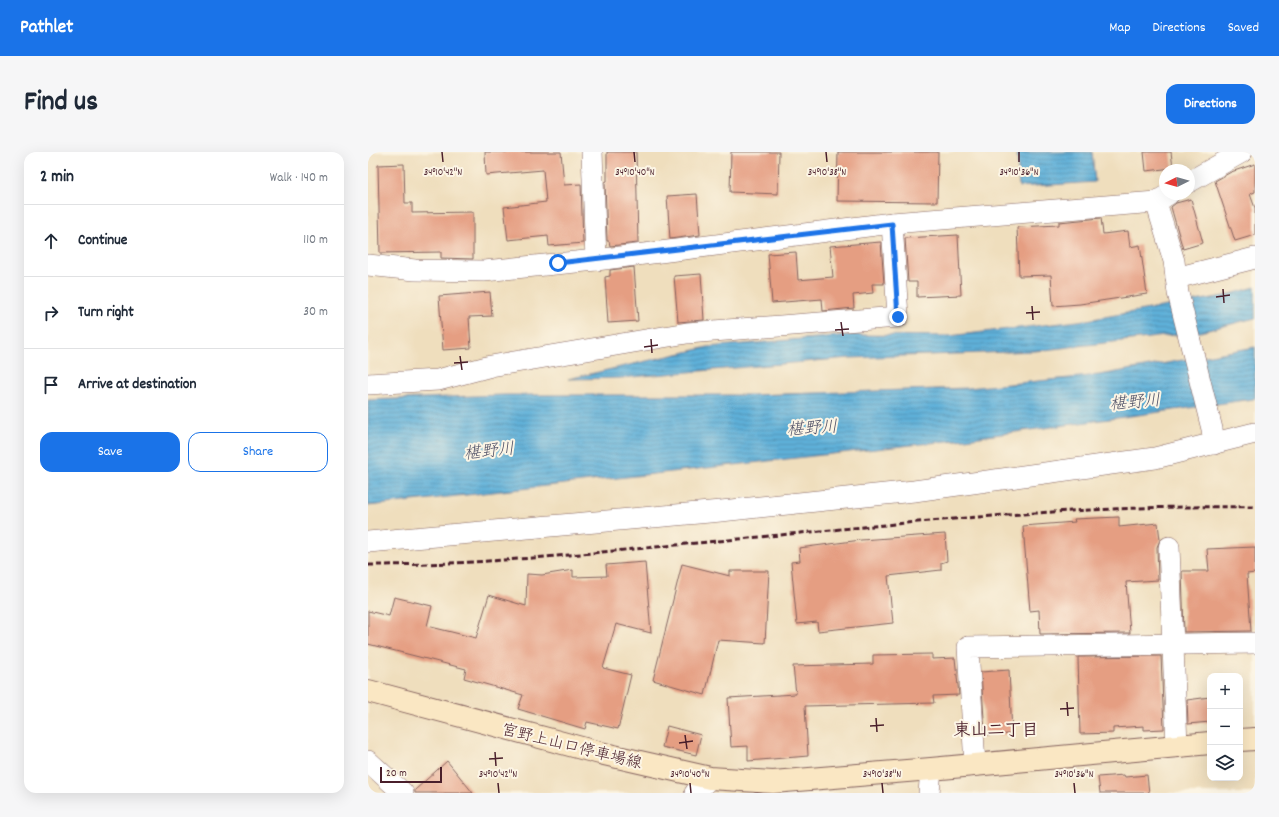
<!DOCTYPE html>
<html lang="en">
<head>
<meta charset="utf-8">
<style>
  body { margin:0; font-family:Dekko,"Klee One",sans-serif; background:#f6f6f7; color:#1f2937 }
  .controls { position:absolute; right:12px; bottom:12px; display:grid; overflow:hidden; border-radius:8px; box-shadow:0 4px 16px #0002 }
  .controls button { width:36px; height:36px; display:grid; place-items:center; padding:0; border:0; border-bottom:1px solid #e0e1e3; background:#fff; color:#1f2937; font:20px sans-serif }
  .compass { position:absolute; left:791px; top:12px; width:36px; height:36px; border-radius:50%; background:#fff; box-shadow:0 4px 16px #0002; rotate:265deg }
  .scale { position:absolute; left:12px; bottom:10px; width:62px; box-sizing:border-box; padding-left:4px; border:2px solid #4a1f2b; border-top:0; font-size:11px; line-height:14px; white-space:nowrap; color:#4a1f2b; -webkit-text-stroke:3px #fcf5e5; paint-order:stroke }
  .stop { position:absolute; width:12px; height:12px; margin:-9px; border:3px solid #1a73e8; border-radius:50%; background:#fff }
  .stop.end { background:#1a73e8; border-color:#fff; box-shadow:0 1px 4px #0008 }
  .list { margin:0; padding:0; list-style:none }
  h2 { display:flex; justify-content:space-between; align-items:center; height:52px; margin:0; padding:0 16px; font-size:17px }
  h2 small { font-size:13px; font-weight:400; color:#747a83 }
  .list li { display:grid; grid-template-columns:26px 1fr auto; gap:12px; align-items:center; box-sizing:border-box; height:72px; padding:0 16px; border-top:1px solid #e0e1e3 }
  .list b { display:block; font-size:15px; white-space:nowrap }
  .list em { font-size:13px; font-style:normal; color:#747a83 }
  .actions { display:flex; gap:8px; padding:12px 16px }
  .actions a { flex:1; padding:9px 0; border:1px solid #1a73e8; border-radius:12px; text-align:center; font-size:14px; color:#1a73e8 }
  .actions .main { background:#1a73e8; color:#fff }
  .icon { flex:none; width:22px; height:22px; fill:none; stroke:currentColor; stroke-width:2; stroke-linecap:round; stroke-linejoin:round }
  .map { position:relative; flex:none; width:887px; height:641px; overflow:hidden; border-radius:12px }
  header { display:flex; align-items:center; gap:24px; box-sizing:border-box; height:56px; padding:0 20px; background:#1a73e8; color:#fff }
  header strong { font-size:19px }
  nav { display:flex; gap:22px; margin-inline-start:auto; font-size:14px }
  .intro { display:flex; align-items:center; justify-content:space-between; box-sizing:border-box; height:96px; padding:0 24px }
  h1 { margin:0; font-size:28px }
  .button { padding:10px 18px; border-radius:12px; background:#1a73e8; color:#fff; font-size:14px; font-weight:700 }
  main { display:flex; gap:24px; padding:0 24px }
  aside { flex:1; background:#fff; border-radius:12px; box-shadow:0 4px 16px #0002 }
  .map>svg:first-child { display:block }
  .water { fill:url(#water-rules); stroke:#546882 }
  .building { fill:#e59e82 }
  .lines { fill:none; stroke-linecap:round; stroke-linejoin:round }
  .street-casing { stroke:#84625e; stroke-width:22 }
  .secondary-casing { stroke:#84625e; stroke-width:24 }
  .street { stroke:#fff; stroke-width:21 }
  .secondary { stroke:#fae7c3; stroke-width:22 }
  .rail { stroke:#4a1f2b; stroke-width:3; stroke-dasharray:6 3; stroke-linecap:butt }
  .route { stroke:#1a73e8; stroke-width:5 }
  .ticks { fill:none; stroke:#4a1f2b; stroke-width:1.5 }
  .labels { text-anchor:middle; stroke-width:4; stroke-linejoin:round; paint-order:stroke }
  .street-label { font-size:16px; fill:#4a1f2b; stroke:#fcf5e5 }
  .water-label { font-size:17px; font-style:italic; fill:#515268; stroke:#fcf5e5 }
  .neighbourhood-label { font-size:17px; font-weight:bold; fill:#4a1f2b; stroke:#fcf5e5 }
  .ticks-label { font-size:10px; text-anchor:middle; fill:#4a1f2b; stroke:#fcf5e5; stroke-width:4; stroke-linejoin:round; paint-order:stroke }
</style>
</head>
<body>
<header>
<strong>Pathlet</strong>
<nav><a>Map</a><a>Directions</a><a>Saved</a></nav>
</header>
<div class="intro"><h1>Find us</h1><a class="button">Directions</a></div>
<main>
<aside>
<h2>2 min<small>Walk · 140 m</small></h2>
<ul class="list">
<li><svg class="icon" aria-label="ahead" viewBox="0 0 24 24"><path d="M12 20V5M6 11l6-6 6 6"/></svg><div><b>Continue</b></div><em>110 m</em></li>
<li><svg class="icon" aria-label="right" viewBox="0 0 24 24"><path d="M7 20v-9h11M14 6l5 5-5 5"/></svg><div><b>Turn right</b></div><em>30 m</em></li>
<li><svg class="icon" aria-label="arrive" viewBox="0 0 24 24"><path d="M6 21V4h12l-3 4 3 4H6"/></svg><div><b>Arrive at destination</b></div></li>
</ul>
<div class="actions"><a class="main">Save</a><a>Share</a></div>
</aside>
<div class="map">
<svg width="887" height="641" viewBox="0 0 887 641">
  <defs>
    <pattern id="water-rules" width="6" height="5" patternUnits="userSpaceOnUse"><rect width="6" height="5" fill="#5eb0d9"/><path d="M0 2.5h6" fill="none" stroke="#508fb0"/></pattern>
  </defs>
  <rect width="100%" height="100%" fill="#fcf5e5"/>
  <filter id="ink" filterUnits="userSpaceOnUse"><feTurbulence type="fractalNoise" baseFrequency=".025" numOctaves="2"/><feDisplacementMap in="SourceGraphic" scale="8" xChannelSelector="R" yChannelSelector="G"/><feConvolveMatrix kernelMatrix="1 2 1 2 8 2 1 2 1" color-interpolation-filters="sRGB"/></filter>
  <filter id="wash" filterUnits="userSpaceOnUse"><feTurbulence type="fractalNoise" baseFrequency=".012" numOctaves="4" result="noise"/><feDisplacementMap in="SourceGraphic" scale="16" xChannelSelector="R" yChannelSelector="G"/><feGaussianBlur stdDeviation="0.9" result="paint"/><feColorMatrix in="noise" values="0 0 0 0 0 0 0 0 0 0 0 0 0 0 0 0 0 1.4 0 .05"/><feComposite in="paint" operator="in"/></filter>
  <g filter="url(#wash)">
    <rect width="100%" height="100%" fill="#efdebd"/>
    <!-- water -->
    <g class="water">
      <polygon points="649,0 724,0 727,30 651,35"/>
      <polygon points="887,135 887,166 832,180 667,199 481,206 252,226 200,227 340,195 482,183 581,184 719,168 856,144"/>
      <polygon points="887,195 887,246 885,247 597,287 0,354 0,248 135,243 384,243 600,236 732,223"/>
    </g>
    <g id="blocks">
      <!-- building -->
      <g class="building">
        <polygon points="117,0 193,0 196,33 213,32 215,91 181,94 180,84 140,88 136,55 178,50 175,18 118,23"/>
        <polygon points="239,0 268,0 270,91 242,94 241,89 239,89 237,30 239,29"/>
        <polygon points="363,0 411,0 410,42 362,40"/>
        <polygon points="470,0 570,0 569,50 469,49"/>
        <polygon points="776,0 803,0 805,16 778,19"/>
        <polygon points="36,12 37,51 44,51 44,61 105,60 105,107 73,106 73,100 12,101 10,13"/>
        <polygon points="887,12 887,40 882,42 887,56 887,83 867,89 847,29 863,20"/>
        <polygon points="329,42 332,83 302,87 299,44"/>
        <polygon points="823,47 835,91 815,97 803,55 808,51"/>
        <polygon points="733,66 735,82 760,79 762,95 772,93 779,142 712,152 685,154 683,123 651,124 649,75 691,73 691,70"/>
        <polygon points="590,83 593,143 549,145 549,130 540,130 537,86"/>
        <polygon points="513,90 516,132 504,132 505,141 485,143 486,156 455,159 454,147 404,151 400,102 428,100 430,128 465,125 462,94"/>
        <polygon points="266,115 270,169 240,171 237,125 242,124 242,118"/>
        <polygon points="333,122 336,168 310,170 306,124"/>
        <polygon points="122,140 124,164 101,165 103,196 75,198 71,144"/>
        <polygon points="751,365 751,375 790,371 792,388 789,395 790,428 758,430 762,481 672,482 671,458 662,459 655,374 707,370 706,367"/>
        <polygon points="577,382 579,409 573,411 573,418 520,424 525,471 450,479 449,470 429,472 423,410 432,409 431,396 493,388"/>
        <polygon points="887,395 887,421 879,422 883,479 816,480 814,419 841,419 839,397"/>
        <polygon points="277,410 283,481 248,472 235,516 263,523 250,577 219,570 217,577 150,557 155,543 96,526 98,517 0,492 0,459 21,464 26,445 64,454 59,474 108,486 121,443 158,454 159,422 174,423 205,418 205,425 239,424 238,413"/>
        <polygon points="314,412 362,424 362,419 401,419 397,491 350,488 337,543 285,528"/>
        <polygon points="564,502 564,507 587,506 591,543 565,544 566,551 437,554 440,604 380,609 380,594 363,595 360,546 428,542 425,514 505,512 505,503"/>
        <polygon points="793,504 796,577 776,578 776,574 745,576 745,581 712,582 710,505"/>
        <polygon points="641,518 644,582 617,583 613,520"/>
        <polygon points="842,545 842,570 820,572 819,548"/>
        <polygon points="299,574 333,583 328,603 294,595"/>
        <polygon points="79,609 105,641 47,641 47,638"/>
        <polygon points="756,623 757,625 779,623 781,641 732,641 730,625"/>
      </g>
    </g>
  </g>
  <g filter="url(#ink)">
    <use href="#blocks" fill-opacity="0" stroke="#84625e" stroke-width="1"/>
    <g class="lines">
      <defs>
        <g id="street">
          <polyline points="224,0 228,108"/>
          <polyline points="821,30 874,0"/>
          <polyline points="788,50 806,109 810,141 844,277 846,292"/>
          <polyline points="0,113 47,118 116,119 228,108 524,71 788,50 801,42"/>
          <polyline points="808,126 887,106"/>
          <polyline points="0,232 70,228 123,214 319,181 530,165 524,71"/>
          <polyline points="0,390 353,359 546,339 787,306 887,281"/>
          <polyline points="801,395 809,594"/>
          <polyline points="0,609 35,641"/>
          <polyline points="607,613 600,495 887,491"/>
          <polyline points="327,641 342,626"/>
          <polyline points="561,641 563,617"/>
        </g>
        <g id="secondary">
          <polyline points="0,539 232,601 342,626 405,630 563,617 842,591"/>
          <polyline points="872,588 887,587"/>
        </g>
      </defs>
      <!-- street casing -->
      <use href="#street" class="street-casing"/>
      <!-- secondary casing -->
      <use href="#secondary" class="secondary-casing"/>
      <!-- street -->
      <use href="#street" class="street"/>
      <!-- secondary -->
      <use href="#secondary" class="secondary"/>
      <!-- rail -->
      <path class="rail" d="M 0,413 C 103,413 205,403 308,393 C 500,375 693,352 887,355"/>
    </g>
  </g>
  <g class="lines" filter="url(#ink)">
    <!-- route -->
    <polyline class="route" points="190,111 524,72 530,165"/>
  </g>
  <!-- ticks -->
  <path class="ticks" d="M 74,0 L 75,10M 266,0 L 267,10M 458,0 L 459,10M 651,0 L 651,10M 855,137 L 856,151M 848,145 L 862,143M 664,154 L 665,168M 658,161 L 672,160M 473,170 L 475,184M 467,178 L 481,177M 283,187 L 284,201M 276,195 L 290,193M 92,204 L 94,218M 86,211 L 100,210M 699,550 L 700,564M 692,557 L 706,556M 508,566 L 509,580M 502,574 L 516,573M 317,583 L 319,597M 311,591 L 325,589M 127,600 L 128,614M 121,607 L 135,606M 130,631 L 131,641M 322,631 L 323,641M 514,631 L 515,641M 706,631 L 707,641"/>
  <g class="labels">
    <!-- street labels -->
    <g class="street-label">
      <text transform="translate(204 593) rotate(14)" y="6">宮野上山口停車場線</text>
    </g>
    <!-- water labels -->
    <g class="water-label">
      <text transform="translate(767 249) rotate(-5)" y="6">椹野川</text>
      <text transform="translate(444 275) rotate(-4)" y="6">椹野川</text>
      <text transform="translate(121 298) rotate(-6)" y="6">椹野川</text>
    </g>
    <!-- neighbourhood labels -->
    <g class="neighbourhood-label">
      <text x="628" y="583">東山二丁目</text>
    </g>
  </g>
  <g class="ticks-label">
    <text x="75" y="23">34°10'42"N</text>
    <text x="267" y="23">34°10'40"N</text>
    <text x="459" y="23">34°10'38"N</text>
    <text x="651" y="23">34°10'36"N</text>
    <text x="130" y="625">34°10'42"N</text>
    <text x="322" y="625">34°10'40"N</text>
    <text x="514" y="625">34°10'38"N</text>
    <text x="706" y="625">34°10'36"N</text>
  </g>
</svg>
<div class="controls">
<button>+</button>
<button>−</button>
<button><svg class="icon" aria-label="layers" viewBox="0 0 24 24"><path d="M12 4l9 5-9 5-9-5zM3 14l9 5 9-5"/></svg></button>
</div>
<svg class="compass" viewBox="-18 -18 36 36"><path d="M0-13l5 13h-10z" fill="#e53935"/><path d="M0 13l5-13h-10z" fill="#747a83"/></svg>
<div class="scale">20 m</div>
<div class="stop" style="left:190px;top:111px"></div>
<div class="stop end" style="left:530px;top:165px"></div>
</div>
</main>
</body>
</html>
